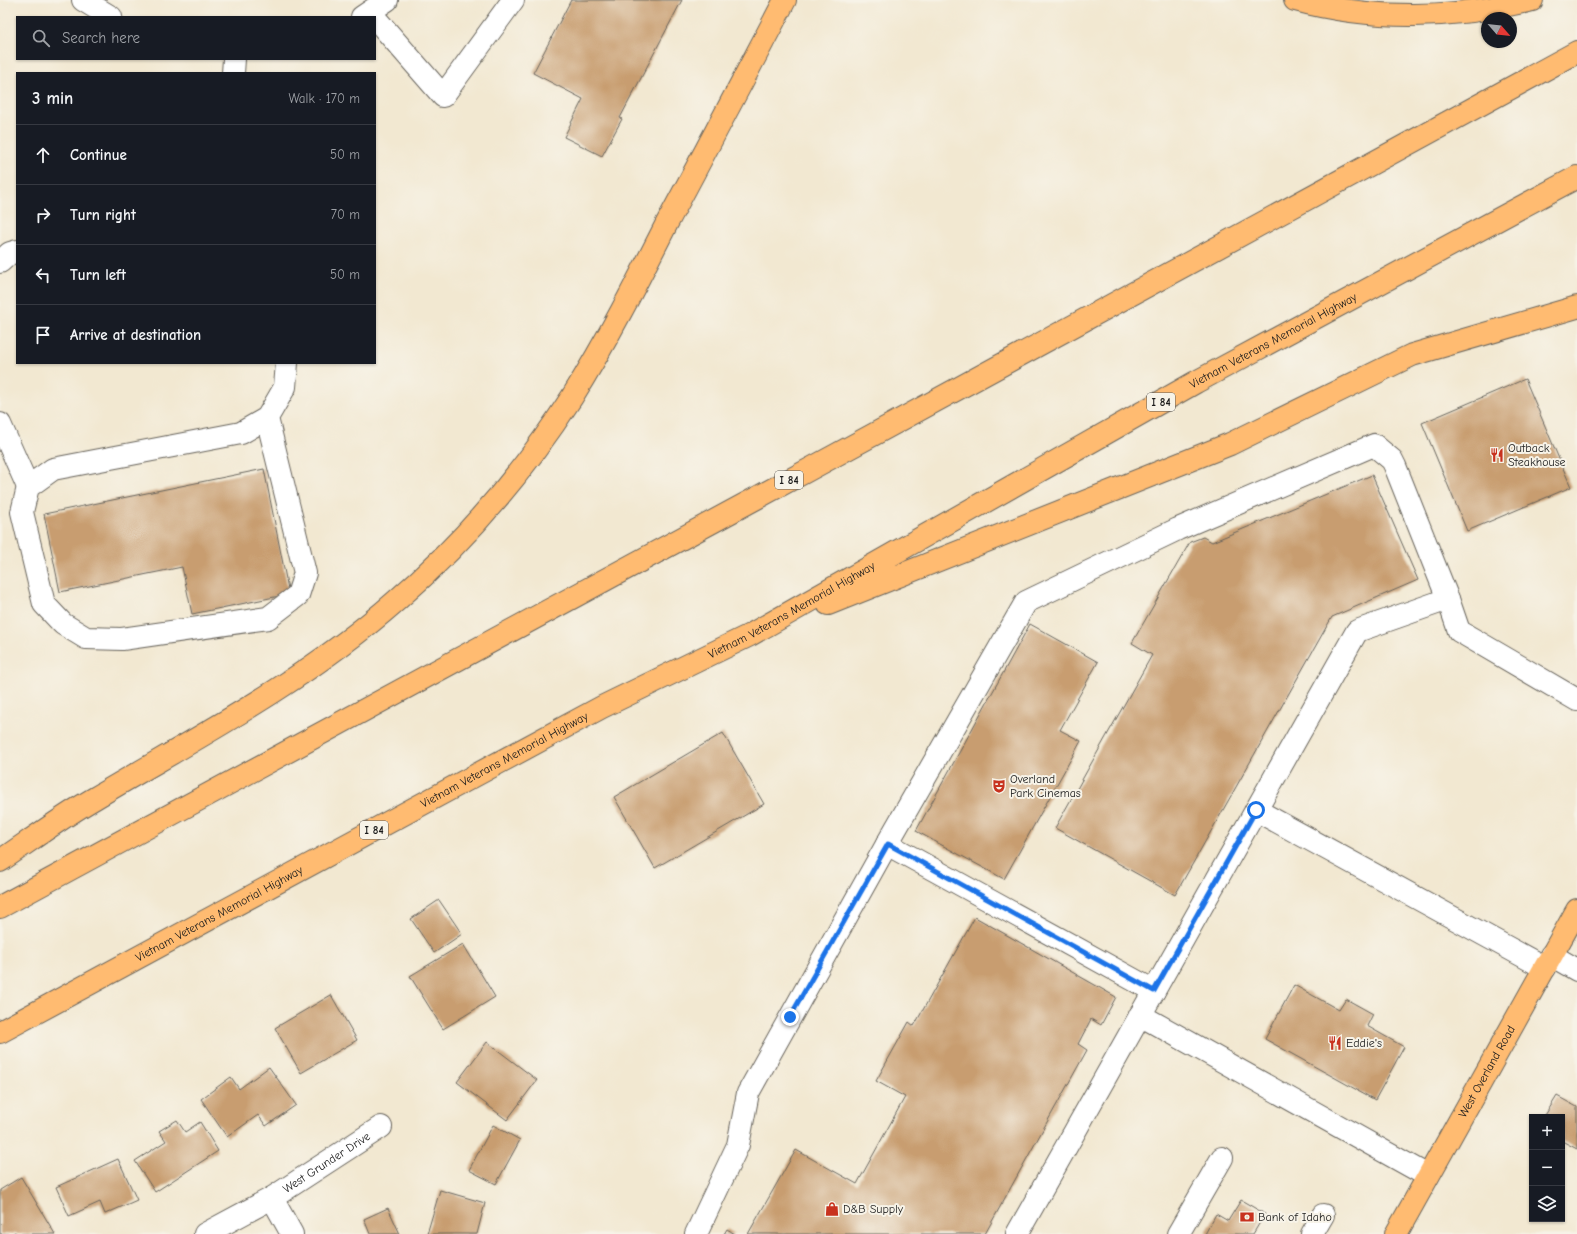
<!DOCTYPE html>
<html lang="en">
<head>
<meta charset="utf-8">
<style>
  body { margin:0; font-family:"Comic Neue",sans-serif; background:#242831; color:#f1f3f6 }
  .controls { position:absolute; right:12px; bottom:12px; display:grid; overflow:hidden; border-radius:0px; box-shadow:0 1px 3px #0004 }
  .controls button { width:36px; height:36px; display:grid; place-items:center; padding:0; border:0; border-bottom:1px solid #363941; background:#171b24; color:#f1f3f6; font:20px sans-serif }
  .compass { position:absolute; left:1481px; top:12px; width:36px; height:36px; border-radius:50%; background:#171b24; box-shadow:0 1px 3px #0004; rotate:118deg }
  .stop { position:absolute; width:12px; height:12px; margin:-9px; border:3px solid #1a73e8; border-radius:50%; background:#fff }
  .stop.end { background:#1a73e8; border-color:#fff; box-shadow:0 1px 4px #0008 }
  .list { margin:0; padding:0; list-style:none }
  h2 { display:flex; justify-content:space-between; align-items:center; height:52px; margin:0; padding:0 16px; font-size:17px }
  h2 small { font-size:13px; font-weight:400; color:#9ea1a6 }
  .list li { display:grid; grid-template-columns:26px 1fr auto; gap:12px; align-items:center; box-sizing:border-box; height:60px; padding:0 16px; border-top:1px solid #363941 }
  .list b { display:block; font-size:15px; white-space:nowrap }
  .list em { font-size:13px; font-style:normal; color:#9ea1a6 }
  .icon { flex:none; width:22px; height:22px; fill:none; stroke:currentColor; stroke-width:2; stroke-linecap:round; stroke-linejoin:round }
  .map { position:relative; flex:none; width:1577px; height:1234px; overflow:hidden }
  .search { position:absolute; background:#171b24; box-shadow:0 1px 3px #0004; left:16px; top:16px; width:360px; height:44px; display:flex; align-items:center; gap:10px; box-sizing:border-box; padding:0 14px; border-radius:0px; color:#9ea1a6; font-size:15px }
  .panel { position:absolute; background:#171b24; box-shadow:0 1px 3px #0004; left:16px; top:72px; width:360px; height:292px; border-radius:0px }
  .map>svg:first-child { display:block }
  .building { fill:#c89d6f }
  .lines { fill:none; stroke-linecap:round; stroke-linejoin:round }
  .minor-casing { stroke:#67635b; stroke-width:24 }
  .major-casing { stroke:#67635b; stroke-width:24 }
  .highway-casing { stroke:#67635b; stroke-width:24 }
  .minor { stroke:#fff; stroke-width:22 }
  .major { stroke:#ffbb71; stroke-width:22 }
  .highway { stroke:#ffbb71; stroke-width:22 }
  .route { stroke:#1a73e8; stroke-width:5 }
  .labels { text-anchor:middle; stroke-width:4; stroke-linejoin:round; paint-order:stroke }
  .shield { fill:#f7f3e8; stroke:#5e5c59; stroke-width:1 }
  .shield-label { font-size:11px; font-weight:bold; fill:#1c1c1c }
  .street-label { font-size:12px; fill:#1c1c1c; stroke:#f7f3e8 }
  .poi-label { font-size:12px; fill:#1c1c1c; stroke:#f7f3e8; text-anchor:start }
</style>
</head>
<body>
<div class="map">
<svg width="1577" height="1234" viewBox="0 0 1577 1234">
  <rect width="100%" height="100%" fill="#f7f3e8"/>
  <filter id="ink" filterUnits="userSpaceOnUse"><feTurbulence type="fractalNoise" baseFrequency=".025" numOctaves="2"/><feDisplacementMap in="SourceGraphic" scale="8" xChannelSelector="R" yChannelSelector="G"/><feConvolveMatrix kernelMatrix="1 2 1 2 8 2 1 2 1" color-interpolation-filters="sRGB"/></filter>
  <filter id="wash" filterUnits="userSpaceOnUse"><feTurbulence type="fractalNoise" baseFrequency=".012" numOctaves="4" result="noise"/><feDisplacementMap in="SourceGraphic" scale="16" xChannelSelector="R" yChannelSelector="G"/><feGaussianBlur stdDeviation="0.9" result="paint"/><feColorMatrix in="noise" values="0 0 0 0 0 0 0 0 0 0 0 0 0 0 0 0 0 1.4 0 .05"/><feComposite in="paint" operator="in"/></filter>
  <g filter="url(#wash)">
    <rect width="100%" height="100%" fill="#f2e8d1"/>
    <g id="blocks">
      <!-- building -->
      <g class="building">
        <polygon points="571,0 682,0 620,118 622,119 602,156 564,137 583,99 533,73"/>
        <polygon points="1525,379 1571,487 1467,531 1422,423"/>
        <polygon points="264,469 289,594 192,614 182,567 60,592 44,514"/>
        <polygon points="1372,475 1418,580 1332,617 1175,895 1055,828 1152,655 1132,643 1190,542 1203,537 1212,542"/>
        <polygon points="1030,624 1098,662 1060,730 1081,741 1004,879 916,831"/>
        <polygon points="723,733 764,804 655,868 614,797"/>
        <polygon points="439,900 462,934 434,953 411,919"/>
        <polygon points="975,917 1116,997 1101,1025 1091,1019 1078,1044 1087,1050 985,1234 748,1234 796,1150 857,1184 905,1097 876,1081 909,1022 914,1026"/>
        <polygon points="463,944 495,997 443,1029 410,976"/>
        <polygon points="1294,985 1339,1010 1346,999 1373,1014 1367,1026 1404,1047 1375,1100 1265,1039"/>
        <polygon points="331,995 357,1040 301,1073 275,1028"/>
        <polygon points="487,1042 537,1080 507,1120 457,1082"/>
        <polygon points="269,1067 296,1105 266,1126 258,1115 227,1137 201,1099 231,1077 239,1089"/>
        <polygon points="1557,1096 1577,1107 1577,1149 1562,1141 1562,1117 1544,1117"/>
        <polygon points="177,1120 185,1132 200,1122 218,1151 155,1192 135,1161 166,1141 159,1131"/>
        <polygon points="493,1125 520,1140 496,1184 469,1170"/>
        <polygon points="118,1159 137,1200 105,1214 100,1202 69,1216 56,1187"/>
        <polygon points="21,1177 55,1234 17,1234 15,1232 12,1234 0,1234 0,1190"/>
        <polygon points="440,1190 485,1203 477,1234 427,1234"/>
        <polygon points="1241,1200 1265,1214 1253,1234 1205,1234 1216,1214 1228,1221"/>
        <polygon points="388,1208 400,1234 370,1234 364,1219"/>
        <polygon points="727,1229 735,1234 724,1234"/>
      </g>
    </g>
  </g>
  <g filter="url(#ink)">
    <use href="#blocks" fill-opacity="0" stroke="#67635b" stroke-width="1"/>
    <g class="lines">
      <defs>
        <g id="minor">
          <polyline points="83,0 111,17"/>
          <polyline points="362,17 387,0"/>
          <polyline points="375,18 443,96 513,0"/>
          <polyline points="233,73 234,59"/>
          <polyline points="0,262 10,253 17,251"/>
          <polyline points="267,418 305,573 298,595 268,618 122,639 86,638 63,624 44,604 22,512 28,487 53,469 241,433 267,418 285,387 287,363"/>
          <polyline points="0,424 28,487"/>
          <polyline points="1256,810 1545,968"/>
          <polyline points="1551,955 1577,970"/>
          <polyline points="1154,991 887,844 1026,602 1178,529 1374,445 1392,460 1395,466 1448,599"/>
          <polyline points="1140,1015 1428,1176"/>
          <polyline points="272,1198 292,1234"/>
          <path id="s1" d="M 205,1234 L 272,1198 L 381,1127"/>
          <polyline points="696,1234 738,1145 748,1093 887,844"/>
          <polyline points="1017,1234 1357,631 1448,599 1459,631 1577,700"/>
          <polyline points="1178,1234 1222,1158"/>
          <polyline points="1312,1234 1323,1215"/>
        </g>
        <g id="major">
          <path id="s2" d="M 1396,1234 L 1577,910"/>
        </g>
        <g id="highway">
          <path d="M 1295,0 C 1372,21 1455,19 1532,0"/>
          <polyline points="828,604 1230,444 1412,355 1577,307"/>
          <path d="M 0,861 C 31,840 62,817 95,798 C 198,737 305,681 396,601 C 464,542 523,473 572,397 C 607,341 637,282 667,223 C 707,149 746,74 785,0"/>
          <polyline points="0,907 812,468 1577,52"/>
          <path id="s3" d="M 0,1032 L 602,707 L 750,635 L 1196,382 L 1577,177"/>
        </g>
      </defs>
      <!-- minor casing -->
      <use href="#minor" class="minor-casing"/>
      <!-- major casing -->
      <use href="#major" class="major-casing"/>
      <!-- highway casing -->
      <use href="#highway" class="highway-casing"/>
      <!-- minor -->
      <use href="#minor" class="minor"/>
      <!-- major -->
      <use href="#major" class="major"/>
      <!-- highway -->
      <use href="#highway" class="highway"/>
    </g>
  </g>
  <g class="lines" filter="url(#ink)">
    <!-- route -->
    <polyline class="route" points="790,1017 888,844 1154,991 1256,810"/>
  </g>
  <!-- icons -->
  <defs>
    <symbol id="restaurant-bare" viewBox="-9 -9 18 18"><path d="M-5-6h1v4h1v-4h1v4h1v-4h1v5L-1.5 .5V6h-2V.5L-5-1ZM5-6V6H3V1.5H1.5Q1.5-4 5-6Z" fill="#c8321e" stroke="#f7f3e8" stroke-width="2.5" paint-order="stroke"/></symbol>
    <symbol id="theatre-bare" viewBox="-9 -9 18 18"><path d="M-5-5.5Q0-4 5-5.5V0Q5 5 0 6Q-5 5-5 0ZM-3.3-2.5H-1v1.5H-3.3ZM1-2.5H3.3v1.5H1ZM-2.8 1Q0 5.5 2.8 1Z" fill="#c8321e" stroke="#f7f3e8" stroke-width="2.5" paint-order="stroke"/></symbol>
    <symbol id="shop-bare" viewBox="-9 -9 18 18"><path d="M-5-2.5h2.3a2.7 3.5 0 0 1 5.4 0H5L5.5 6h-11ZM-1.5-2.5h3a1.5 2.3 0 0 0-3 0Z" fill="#c8321e" stroke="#f7f3e8" stroke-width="2.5" paint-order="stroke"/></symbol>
    <symbol id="bank-bare" viewBox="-9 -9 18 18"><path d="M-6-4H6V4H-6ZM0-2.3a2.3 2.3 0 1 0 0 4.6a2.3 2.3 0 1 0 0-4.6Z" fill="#c8321e" stroke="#f7f3e8" stroke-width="2.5" paint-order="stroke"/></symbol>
  </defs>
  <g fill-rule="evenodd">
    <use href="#restaurant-bare" x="1487" y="445" width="20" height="20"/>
    <use href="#theatre-bare" x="989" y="776" width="20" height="20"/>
    <use href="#restaurant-bare" x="1325" y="1033" width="20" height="20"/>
    <use href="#shop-bare" x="822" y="1199" width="20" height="20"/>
    <use href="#bank-bare" x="1237" y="1207" width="20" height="20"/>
  </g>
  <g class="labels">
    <!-- shield labels -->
    <g class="shield">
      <rect x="1147" y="393" width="28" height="18" rx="3"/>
      <rect x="775" y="471" width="28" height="18" rx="3"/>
      <rect x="360" y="821" width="28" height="18" rx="3"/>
    </g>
    <g class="shield-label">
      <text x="1161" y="406">I 84</text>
      <text x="789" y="484">I 84</text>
      <text x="374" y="834">I 84</text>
    </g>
    <!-- street labels -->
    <g class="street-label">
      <text dy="4" stroke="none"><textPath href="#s3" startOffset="1449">Vietnam Veterans Memorial Highway</textPath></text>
      <text dy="4" stroke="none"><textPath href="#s3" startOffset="897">Vietnam Veterans Memorial Highway</textPath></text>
      <text dy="4" stroke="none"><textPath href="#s3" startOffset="573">Vietnam Veterans Memorial Highway</textPath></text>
      <text dy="4" stroke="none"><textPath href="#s3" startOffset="249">Vietnam Veterans Memorial Highway</textPath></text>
      <text dy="4" stroke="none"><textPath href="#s2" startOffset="186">West Overland Road</textPath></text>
      <text dy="4" stroke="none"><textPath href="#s1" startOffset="141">West Grunder Drive</textPath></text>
    </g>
    <!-- poi labels -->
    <g class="poi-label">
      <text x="1508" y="452">Outback<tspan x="1508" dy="14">Steakhouse</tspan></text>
      <text x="1010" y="783">Overland<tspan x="1010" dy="14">Park Cinemas</tspan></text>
      <text x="1346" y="1047">Eddie's</text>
      <text x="843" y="1213">D&amp;B Supply</text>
      <text x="1258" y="1221">Bank of Idaho</text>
    </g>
  </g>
</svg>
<div class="controls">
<button>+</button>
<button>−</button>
<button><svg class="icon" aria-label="layers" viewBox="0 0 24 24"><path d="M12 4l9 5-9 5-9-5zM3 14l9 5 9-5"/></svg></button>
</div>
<svg class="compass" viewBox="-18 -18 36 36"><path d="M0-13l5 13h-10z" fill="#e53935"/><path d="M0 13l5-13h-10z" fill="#9ea1a6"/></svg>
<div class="stop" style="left:1256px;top:810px"></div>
<div class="stop end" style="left:790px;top:1017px"></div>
<div class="search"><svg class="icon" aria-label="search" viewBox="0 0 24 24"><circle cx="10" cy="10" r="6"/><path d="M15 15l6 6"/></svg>Search here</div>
<section class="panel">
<h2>3 min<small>Walk · 170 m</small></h2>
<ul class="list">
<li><svg class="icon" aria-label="ahead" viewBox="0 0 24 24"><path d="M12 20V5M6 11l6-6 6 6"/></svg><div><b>Continue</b></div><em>50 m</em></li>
<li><svg class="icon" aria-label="right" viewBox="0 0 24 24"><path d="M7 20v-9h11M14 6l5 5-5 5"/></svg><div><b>Turn right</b></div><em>70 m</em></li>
<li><svg class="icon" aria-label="left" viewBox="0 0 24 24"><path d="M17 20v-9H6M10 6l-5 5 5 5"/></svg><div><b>Turn left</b></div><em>50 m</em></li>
<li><svg class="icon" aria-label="arrive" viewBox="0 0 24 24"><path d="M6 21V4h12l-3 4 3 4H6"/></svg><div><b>Arrive at destination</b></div></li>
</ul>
</section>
</div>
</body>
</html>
